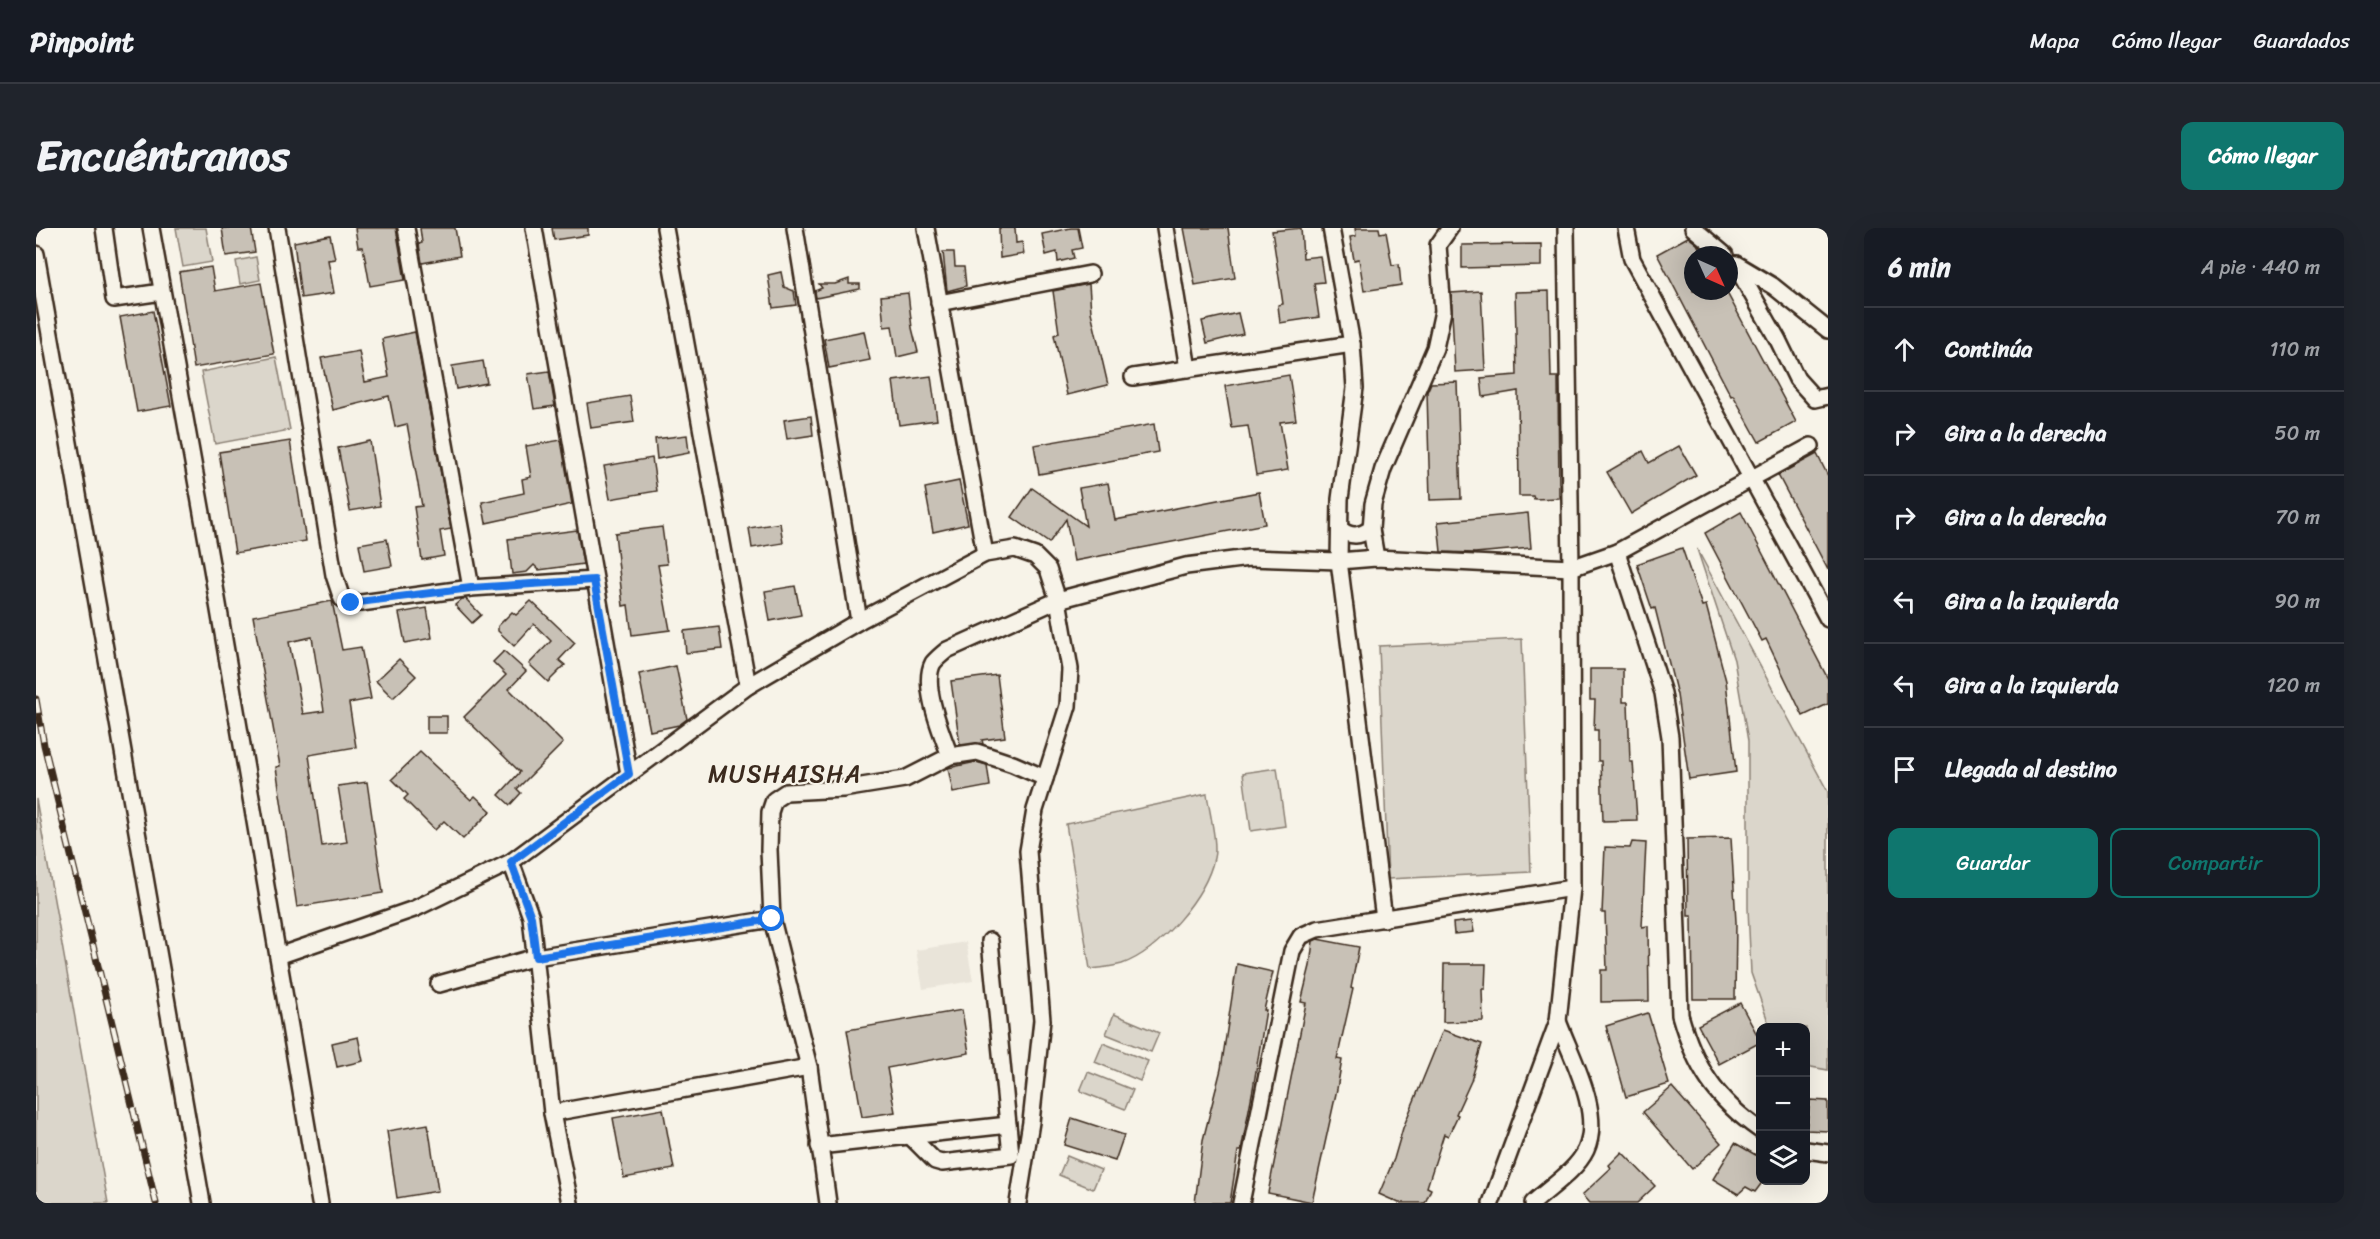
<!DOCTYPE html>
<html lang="es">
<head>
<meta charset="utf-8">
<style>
  body { margin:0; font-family:Sriracha,sans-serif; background:#20242c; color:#f1f3f6 }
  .controls { position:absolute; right:18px; bottom:18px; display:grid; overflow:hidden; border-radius:12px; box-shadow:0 6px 24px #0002 }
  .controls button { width:54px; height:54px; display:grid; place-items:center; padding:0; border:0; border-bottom:2px solid #363941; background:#171b24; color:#f1f3f6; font:30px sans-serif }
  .compass { position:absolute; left:1648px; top:18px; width:54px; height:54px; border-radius:50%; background:#171b24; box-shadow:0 6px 24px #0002; rotate:135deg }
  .stop { position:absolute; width:18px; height:18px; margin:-14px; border:4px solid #1a73e8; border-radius:50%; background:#fff }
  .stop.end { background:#1a73e8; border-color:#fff; box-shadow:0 2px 6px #0008 }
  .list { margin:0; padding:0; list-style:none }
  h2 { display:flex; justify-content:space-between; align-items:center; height:78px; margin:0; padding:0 24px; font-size:26px }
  h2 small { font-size:20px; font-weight:400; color:#9ea1a6 }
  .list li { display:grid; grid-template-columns:39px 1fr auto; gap:18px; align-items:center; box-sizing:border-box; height:84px; padding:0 24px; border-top:2px solid #363941 }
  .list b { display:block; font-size:22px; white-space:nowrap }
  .list em { font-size:20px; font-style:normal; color:#9ea1a6 }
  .actions { display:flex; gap:12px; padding:18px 24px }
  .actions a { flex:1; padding:14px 0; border:2px solid #0f766e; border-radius:12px; text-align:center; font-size:21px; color:#0f766e }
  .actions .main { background:#0f766e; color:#fff }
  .icon { flex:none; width:33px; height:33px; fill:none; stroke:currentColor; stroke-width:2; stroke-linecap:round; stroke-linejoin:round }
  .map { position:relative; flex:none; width:1792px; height:975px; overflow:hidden; border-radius:12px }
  header { display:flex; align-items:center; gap:36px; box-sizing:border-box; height:84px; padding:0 30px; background:#171b24; border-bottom:2px solid #363941 }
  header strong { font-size:28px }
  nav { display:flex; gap:33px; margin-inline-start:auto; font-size:21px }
  .intro { display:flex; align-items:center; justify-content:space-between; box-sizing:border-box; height:144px; padding:0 36px }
  h1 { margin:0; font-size:42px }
  .button { padding:15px 27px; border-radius:12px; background:#0f766e; color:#fff; font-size:21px; font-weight:700 }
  main { display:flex; gap:36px; padding:0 36px }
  aside { flex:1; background:#171b24; border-radius:12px; box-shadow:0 6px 24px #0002 }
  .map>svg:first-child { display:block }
  .built { fill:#e9e4d9 }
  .green { fill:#dbd6cb; stroke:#8b8074; stroke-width:1.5 }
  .building { fill:#c8c1b6; stroke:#3b2a1e; stroke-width:1.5; fill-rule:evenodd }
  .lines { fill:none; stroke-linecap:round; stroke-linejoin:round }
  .minor-casing { stroke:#3b2a1e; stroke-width:20 }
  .minor { stroke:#f7f3e8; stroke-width:15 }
  .rail-casing { stroke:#3b2a1e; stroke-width:7 }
  .rail { stroke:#f7f3e8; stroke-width:4.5; stroke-dasharray:14; stroke-linecap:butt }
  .route { stroke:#1a73e8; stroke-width:8 }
  .labels { text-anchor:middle; stroke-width:4.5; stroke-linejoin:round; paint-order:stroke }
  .neighbourhood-label { font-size:24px; letter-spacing:1.5px; fill:#3b2a1e; stroke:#f7f3e8 }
</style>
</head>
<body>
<header>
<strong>Pinpoint</strong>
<nav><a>Mapa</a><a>Cómo llegar</a><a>Guardados</a></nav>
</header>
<div class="intro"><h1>Encuéntranos</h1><a class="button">Cómo llegar</a></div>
<main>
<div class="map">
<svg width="1792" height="975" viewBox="0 0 1792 975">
  <rect width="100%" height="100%" fill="#f7f3e8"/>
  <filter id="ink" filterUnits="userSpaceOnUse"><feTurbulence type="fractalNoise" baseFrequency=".0167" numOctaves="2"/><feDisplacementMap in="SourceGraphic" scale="12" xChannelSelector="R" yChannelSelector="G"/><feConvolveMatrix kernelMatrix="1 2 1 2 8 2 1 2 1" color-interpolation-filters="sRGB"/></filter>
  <g filter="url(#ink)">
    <!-- built -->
    <polygon class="built" points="930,714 937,753 887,761 880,722"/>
    <!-- green -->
    <g class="green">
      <polygon points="140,0 170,0 176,34 147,39"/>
      <polygon points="220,29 224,52 204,56 200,33"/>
      <polygon points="240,129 254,202 179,216 165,144"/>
      <polygon points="1661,321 1792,564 1792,842 1770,838 1770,800 1734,799 1715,745 1712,680 1712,513 1698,432"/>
      <polygon points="1486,411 1495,644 1352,651 1343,418"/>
      <polygon points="1241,540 1249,598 1215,603 1207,545"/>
      <path d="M 1171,566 C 1173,582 1182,616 1178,630 C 1170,668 1123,723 1086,736 C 1076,739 1064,740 1054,741 L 1030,596 Z"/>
      <polygon points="0,571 72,975 0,975"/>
      <polygon points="1078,786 1123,805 1115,824 1070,806"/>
      <polygon points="1067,815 1112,833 1104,853 1059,834"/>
      <polygon points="1052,844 1097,862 1089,881 1044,863"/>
      <polygon points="1031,928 1065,942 1057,961 1023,947"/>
    </g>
    <!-- building -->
    <g class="building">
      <polygon points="186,0 215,0 219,24 190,28"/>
      <polygon points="319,0 360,0 369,52 334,58 327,19 322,19"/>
      <polygon points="384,0 419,0 424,28 386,35 383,16 386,15"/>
      <polygon points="516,0 552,0 552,7 518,12"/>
      <polygon points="963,0 979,0 980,15 986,14 988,26 964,30"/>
      <polygon points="1035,0 1042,0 1046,20 1036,22 1038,30 1022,34 1021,24 1010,27 1006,6"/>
      <polygon points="1148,0 1192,0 1199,50 1159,57"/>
      <polygon points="1265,0 1267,30 1284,28 1288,54 1278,55 1283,89 1244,95 1242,77 1247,76 1236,3"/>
      <polygon points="1319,0 1343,0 1344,5 1350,4 1356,37 1363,36 1365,57 1328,63 1323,31 1318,32 1314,9 1320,8"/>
      <polygon points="294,7 299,31 292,32 298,65 265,70 258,14"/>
      <polygon points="1652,9 1661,16 1667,27 1657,27 1657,63 1690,63 1760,194 1723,214 1697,167 1695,168 1621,26"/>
      <polygon points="1505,16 1505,38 1426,40 1426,17"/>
      <polygon points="907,24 918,24 919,39 928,39 930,58 911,63"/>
      <polygon points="175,39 179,63 225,55 238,126 158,140 143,44"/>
      <polygon points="745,44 748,59 758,63 760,77 737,80 732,47"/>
      <polygon points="813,51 813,56 824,56 824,61 780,70 779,63 786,60 783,56 799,56"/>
      <polygon points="1053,56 1055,84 1072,157 1031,167 1018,107 1023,105 1017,63"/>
      <polygon points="1445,63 1449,142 1419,144 1415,65"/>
      <polygon points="1513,63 1515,149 1522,149 1523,270 1498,271 1497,268 1483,268 1482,163 1447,169 1445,150 1481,147 1479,64"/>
      <polygon points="872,65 876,100 882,124 861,129 856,98 848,99 845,68"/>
      <polygon points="117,83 135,178 101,184 84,89"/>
      <polygon points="1202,85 1207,106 1171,115 1166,93"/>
      <polygon points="828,103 834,132 793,140 788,111"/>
      <polygon points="379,104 415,301 404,303 408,328 386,332 378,279 386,278 371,196 359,199 353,168 297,182 285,130 323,123 329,154 353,149 346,111"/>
      <polygon points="447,133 451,155 420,161 416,138"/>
      <polygon points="513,143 519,178 498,181 492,146"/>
      <polygon points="1253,147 1260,192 1244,194 1252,242 1220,247 1212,198 1196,200 1189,158"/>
      <polygon points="895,148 901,192 863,197 857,153"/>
      <polygon points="1421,154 1425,271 1394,272 1391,164 1395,155"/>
      <polygon points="594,168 598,194 555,200 551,175"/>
      <polygon points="775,188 777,207 751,211 748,192"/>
      <polygon points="1118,196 1122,224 1003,246 998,217"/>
      <polygon points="651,207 653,225 621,231 619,211"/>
      <polygon points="525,212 536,276 450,295 446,274 488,265 486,251 495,249 490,218"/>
      <polygon points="254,213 270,313 199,325 183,224"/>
      <polygon points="334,213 344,278 314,283 302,220"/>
      <polygon points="1643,218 1660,247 1595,286 1571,244 1607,223 1613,235"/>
      <polygon points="1781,226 1792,248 1792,342 1742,247"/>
      <polygon points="616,230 621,263 574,271 568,238"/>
      <polygon points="923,253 932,296 897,304 889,260"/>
      <polygon points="1072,255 1079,292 1223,264 1229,296 1038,333 1030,291 1013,315 976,289 996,260 1050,298 1043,260"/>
      <polygon points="1705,284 1792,451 1792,476 1767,488 1730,411 1726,413 1669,305"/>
      <polygon points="1492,285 1495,320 1439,325 1405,324 1402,294"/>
      <polygon points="744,295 747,315 716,320 713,300"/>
      <polygon points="626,299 631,336 622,337 634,402 596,407 592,377 587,378 579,305"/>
      <polygon points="541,302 547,336 503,342 498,337 491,344 476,346 472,311"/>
      <polygon points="351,311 356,338 328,343 323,316"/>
      <polygon points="1646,320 1666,378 1670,377 1681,419 1690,453 1700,544 1653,551 1641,467 1619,380 1616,381 1601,336"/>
      <polygon points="759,358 765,387 734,393 729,363"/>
      <polygon points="426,371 430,371 445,387 436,395 419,377"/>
      <path d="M 296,373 L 306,422 L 325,419 L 335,471 L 313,475 L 320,519 L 273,527 L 286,618 L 311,614 L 302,558 L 331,554 L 347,665 L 261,679 L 240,539 L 244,538 L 217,388 ZM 276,409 L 288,483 L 267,486 L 253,414 Z"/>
      <polygon points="495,373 539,415 523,432 529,437 512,454 493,436 515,413 498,396 478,418 462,403 462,398 476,384 480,387"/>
      <polygon points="391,380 396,410 369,415 363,385"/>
      <polygon points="683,399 686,421 650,425 648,403"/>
      <polygon points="468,423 490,443 473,461 527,515 481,561 485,565 474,577 463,567 484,544 428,489 470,447 457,434"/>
      <polygon points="363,431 380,448 357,470 340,453"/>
      <polygon points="640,438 651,491 643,497 614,503 603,446"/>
      <polygon points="1554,441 1587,441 1587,474 1592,474 1594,534 1597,534 1601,592 1567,593 1565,533 1562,533 1562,502 1558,502 1559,472 1554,472"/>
      <polygon points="961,447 969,509 946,512 947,516 924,517 915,453"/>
      <rect x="391" y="488" width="20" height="17"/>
      <polygon points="384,524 435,572 439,568 455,583 427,611 408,593 399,602 368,571 372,567 356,551"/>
      <polygon points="940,534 951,537 954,558 917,565 912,540"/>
      <polygon points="1695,610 1700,694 1699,771 1657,771 1656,688 1652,688 1651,611"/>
      <polygon points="1596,614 1610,615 1606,699 1612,698 1613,773 1565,774 1565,742 1571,742 1569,685 1566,685 1569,619 1594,620"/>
      <polygon points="1436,693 1438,704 1418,706 1417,695"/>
      <polygon points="1281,711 1323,719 1315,760 1317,761 1301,831 1306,832 1301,861 1276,974 1232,965 1270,775 1265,774 1274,738 1277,713"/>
      <polygon points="1201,736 1237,744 1228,782 1230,782 1217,861 1205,923 1202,923 1194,975 1159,975 1167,912 1185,841"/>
      <polygon points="1408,736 1450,736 1449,761 1446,761 1447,793 1407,794"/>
      <polygon points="1704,775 1725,814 1683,836 1662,797"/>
      <polygon points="926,782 933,825 851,840 859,884 826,889 811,802"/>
      <polygon points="1612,785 1633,856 1590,869 1570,798"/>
      <polygon points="1407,802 1446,816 1435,853 1420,886 1422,887 1412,908 1408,906 1391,959 1395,961 1389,975 1363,975 1343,966 1358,931 1367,900"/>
      <polygon points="322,809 327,833 301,839 296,815"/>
      <polygon points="1636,859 1685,915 1656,941 1607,884"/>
      <polygon points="1774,872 1792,873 1792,903 1770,902"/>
      <polygon points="627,881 638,941 588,950 577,890"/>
      <polygon points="1036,890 1088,907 1079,933 1028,917"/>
      <polygon points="392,896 402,963 361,970 351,903"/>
      <polygon points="1699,915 1725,930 1725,956 1719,964 1710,959 1702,966 1677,951"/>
      <polygon points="1586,924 1619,958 1601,975 1553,975 1546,967 1575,940 1573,937"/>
    </g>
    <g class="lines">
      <defs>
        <g id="minor">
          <polyline points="68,0 78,71 126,64"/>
          <polyline points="115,0 176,341 284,975"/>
          <polyline points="241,0 298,347 306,371 315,375 325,375 435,360 558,352"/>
          <polyline points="370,0 435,360"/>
          <polyline points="498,0 593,546"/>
          <polyline points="629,0 712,458"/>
          <polyline points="759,0 823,393"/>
          <polyline points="890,0 949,326"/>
          <polyline points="1129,0 1152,141"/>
          <polyline points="1295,0 1316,116 1319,160 1304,271 1303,333 1348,691"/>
          <polyline points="1590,0 1596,31 1792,391"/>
          <polyline points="1657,0 1689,27"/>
          <polyline points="0,26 166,975"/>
          <polyline points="1699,36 1742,112 1761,151 1779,171 1792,168"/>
          <polyline points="1700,36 1737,58 1792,102"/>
          <polyline points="903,75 1054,46"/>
          <polyline points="1097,149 1316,116"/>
          <path d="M 1304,301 C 1316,310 1323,308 1335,301"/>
          <path d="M 1581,324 L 1627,465 L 1634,509 L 1644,787 C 1659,839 1679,871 1724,902"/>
          <polyline points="1340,330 1335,301 1337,276 1347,241 1399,120 1407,83 1402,17 1414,0"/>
          <path d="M 914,528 C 906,506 885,457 897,435 C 901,430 906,426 911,422 L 1022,372 L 1150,338 L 1213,330 L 1303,333 L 1340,330 L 1535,340 L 1581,324 L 1775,218"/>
          <polyline points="475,634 495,689 516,885 534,975"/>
          <polyline points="242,728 378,681 475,634 712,458 823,393 949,326 979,321 999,328 1012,341 1022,372 1034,441 1032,478 999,582 992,623 1006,792 995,894 982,975"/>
          <polyline points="403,756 500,729 736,691"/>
          <polyline points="516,885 773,839"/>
          <polyline points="874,908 899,933 906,935 975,927 954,713"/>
          <polyline points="783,918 972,897"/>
          <polyline points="1770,922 1792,925"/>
          <polyline points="792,975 773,839 736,691 733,622 734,584 738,572 750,564 807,561 869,551 914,528 941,524 977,536 1009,550"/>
          <polyline points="1205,975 1256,723 1265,708 1281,701 1536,660"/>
          <polyline points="1455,975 1522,793 1536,660 1535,340 1530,0"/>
          <path d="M 1497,975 C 1513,960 1540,943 1550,922 C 1567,884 1535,829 1522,793"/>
        </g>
      </defs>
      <!-- minor casing -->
      <use href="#minor" class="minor-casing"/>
      <!-- minor -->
      <use href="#minor" class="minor"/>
      <defs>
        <polyline id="rail" points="0,471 8,517 120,975"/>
      </defs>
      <!-- rail casing -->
      <use href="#rail" class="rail-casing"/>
      <!-- rail -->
      <use href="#rail" class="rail"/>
    </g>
  </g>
  <g class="lines" filter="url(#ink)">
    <!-- route -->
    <polyline class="route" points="315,375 435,360 558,352 593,546 475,634 495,689 500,729 736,691"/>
  </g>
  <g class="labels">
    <!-- neighbourhood labels -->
    <g class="neighbourhood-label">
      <text x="749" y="554">MUSHAISHA</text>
    </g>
  </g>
</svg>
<div class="controls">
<button>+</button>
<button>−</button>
<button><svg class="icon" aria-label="layers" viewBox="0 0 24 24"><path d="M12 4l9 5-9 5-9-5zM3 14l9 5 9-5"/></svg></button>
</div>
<svg class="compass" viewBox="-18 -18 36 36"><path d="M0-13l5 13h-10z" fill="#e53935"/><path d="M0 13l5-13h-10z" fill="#9ea1a6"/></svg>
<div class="stop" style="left:736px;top:691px"></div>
<div class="stop end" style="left:315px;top:375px"></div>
</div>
<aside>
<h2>6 min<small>A pie · 440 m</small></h2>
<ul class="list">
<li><svg class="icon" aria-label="ahead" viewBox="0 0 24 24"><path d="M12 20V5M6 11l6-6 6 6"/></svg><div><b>Continúa</b></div><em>110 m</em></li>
<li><svg class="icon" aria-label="right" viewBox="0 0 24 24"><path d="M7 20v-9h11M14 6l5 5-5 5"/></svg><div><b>Gira a la derecha</b></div><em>50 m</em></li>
<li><svg class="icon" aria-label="right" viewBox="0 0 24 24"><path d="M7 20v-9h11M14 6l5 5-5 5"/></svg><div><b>Gira a la derecha</b></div><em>70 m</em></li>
<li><svg class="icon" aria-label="left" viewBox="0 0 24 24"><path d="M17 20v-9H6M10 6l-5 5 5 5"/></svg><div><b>Gira a la izquierda</b></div><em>90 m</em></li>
<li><svg class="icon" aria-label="left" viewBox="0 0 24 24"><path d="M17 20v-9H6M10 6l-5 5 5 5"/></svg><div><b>Gira a la izquierda</b></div><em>120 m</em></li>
<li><svg class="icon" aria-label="arrive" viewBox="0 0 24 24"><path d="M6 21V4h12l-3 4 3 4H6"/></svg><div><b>Llegada al destino</b></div></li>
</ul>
<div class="actions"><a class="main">Guardar</a><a>Compartir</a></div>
</aside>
</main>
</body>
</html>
